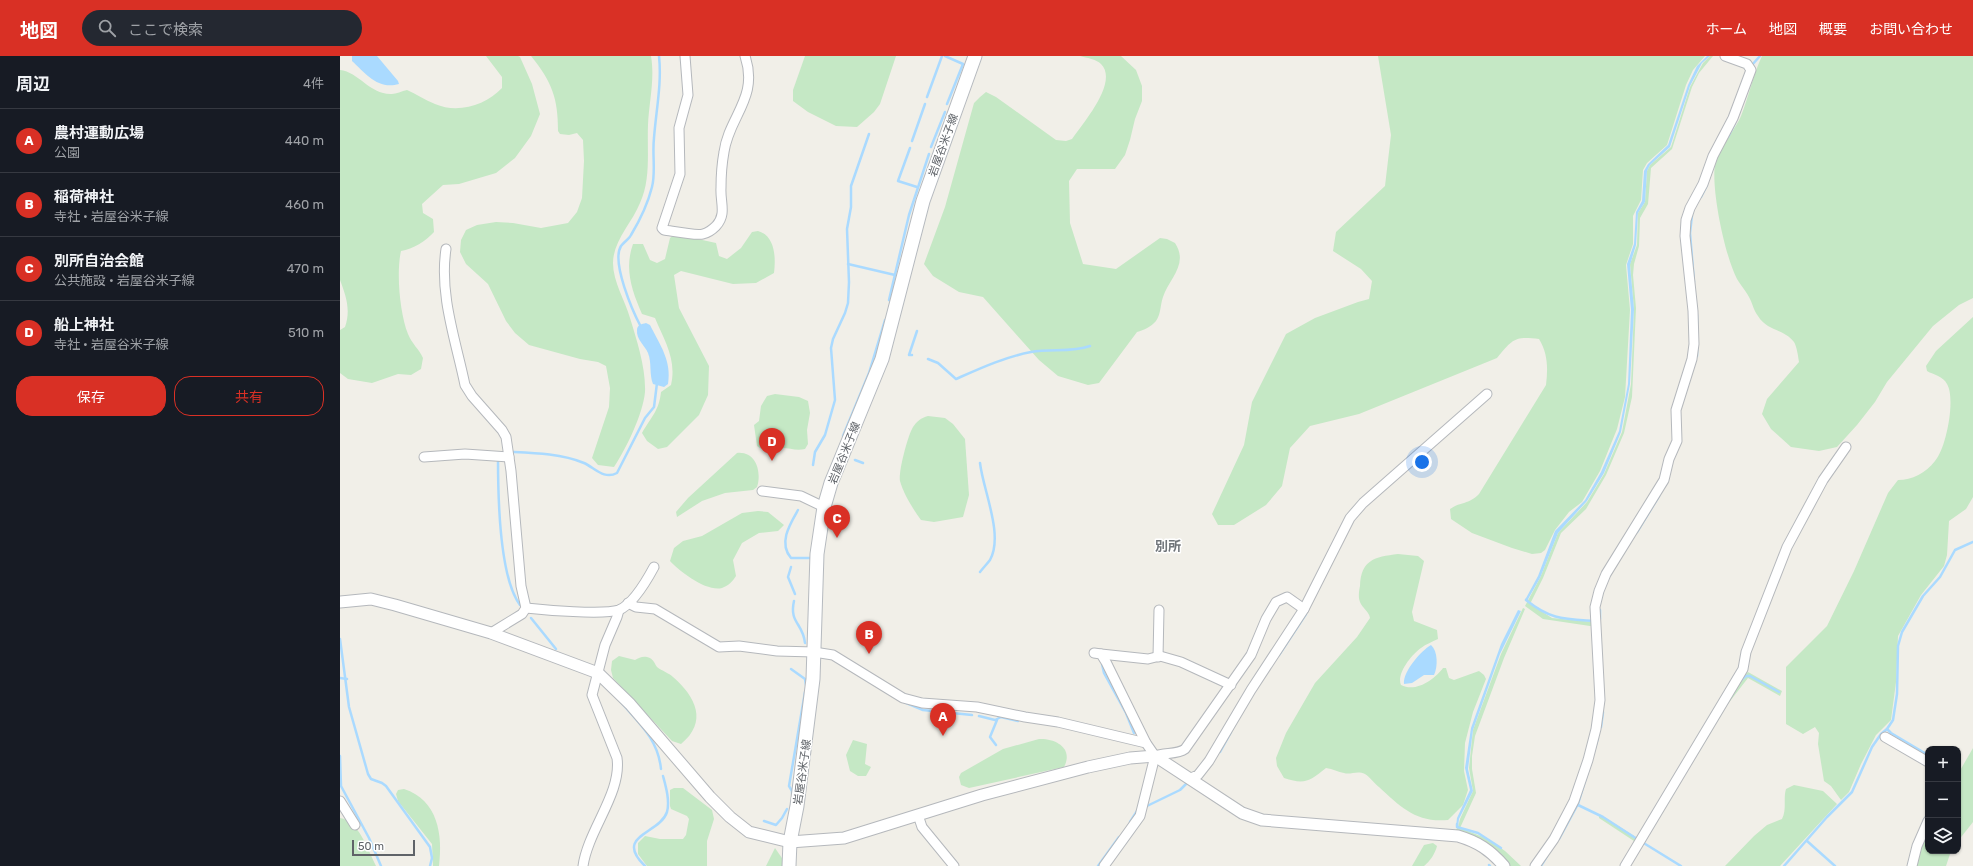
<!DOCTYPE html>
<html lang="ja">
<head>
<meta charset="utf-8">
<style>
  body { margin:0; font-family:Rubik,"Noto Sans JP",sans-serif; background:#242831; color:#f1f3f6 }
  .controls { position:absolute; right:12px; bottom:12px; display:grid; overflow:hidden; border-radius:8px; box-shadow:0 1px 3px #0004 }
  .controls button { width:36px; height:36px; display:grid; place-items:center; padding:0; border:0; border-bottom:1px solid #363941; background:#171b24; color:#f1f3f6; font:20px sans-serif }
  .scale { position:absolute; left:12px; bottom:10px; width:63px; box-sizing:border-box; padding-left:4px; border:2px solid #5f6368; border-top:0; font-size:11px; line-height:14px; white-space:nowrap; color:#5f6368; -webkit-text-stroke:3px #fff; paint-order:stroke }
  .you { position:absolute; left:1082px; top:406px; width:14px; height:14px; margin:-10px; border:3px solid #fff; border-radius:50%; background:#1a73e8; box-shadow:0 0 0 6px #1a73e833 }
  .badge { display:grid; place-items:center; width:26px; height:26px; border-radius:50%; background:#d93025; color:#fff; font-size:13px; font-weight:700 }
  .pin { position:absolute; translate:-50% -33px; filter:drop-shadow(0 1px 2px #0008) }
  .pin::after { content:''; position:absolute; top:21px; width:14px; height:12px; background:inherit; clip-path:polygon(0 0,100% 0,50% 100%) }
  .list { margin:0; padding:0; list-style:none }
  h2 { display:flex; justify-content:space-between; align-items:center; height:52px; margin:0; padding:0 16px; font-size:17px }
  h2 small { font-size:13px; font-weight:400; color:#9ea1a6 }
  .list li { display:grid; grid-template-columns:26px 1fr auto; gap:12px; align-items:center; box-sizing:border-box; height:64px; padding:0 16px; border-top:1px solid #363941 }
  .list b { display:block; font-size:15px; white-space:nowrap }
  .list p { margin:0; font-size:13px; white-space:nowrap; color:#9ea1a6 }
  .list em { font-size:13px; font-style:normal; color:#9ea1a6 }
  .actions { display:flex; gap:8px; padding:12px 16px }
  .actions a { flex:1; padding:9px 0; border:1px solid #d93025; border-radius:16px; text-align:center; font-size:14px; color:#d93025 }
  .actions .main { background:#d93025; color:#fff }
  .icon { flex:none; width:22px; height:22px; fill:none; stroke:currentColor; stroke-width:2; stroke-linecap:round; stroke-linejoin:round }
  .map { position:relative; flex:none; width:1633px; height:810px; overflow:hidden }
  header { display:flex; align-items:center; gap:24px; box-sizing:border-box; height:56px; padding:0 20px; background:#d93025; color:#fff }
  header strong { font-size:19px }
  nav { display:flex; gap:22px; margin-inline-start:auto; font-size:14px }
  .search { width:280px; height:36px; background:#242831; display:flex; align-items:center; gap:10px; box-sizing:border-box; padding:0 14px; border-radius:22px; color:#9ea1a6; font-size:15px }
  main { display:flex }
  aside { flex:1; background:#171b24 }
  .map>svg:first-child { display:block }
  .green { fill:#c5e8c5 }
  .water { fill:#aadaff }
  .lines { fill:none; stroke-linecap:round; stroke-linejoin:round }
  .stream { stroke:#aadaff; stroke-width:2.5 }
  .minor-casing { stroke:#b5b8bc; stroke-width:11 }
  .tertiary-casing { stroke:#b5b8bc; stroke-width:13 }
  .secondary-casing { stroke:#b6babf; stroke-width:15 }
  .minor { stroke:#fff; stroke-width:9 }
  .tertiary { stroke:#fff; stroke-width:11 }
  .secondary { stroke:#fff; stroke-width:13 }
  .labels { text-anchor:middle; stroke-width:3; stroke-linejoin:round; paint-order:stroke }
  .street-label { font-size:11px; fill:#5f6368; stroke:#fff }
  .quarter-label { font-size:13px; font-weight:bold; fill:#70757a; stroke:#fff }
</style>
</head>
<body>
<header>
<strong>地図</strong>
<div class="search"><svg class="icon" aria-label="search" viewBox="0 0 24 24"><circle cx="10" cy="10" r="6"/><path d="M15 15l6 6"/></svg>ここで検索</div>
<nav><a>ホーム</a><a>地図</a><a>概要</a><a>お問い合わせ</a></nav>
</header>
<main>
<aside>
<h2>周辺<small>4件</small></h2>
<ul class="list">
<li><span class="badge">A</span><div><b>農村運動広場</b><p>公園</p></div><em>440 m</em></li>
<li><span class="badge">B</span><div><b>稲荷神社</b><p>寺社 · 岩屋谷米子線</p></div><em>460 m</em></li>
<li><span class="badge">C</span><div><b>別所自治会館</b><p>公共施設 · 岩屋谷米子線</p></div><em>470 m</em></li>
<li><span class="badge">D</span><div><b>船上神社</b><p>寺社 · 岩屋谷米子線</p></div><em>510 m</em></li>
</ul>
<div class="actions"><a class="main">保存</a><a>共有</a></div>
</aside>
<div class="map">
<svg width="1633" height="810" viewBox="0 0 1633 810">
  <rect width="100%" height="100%" fill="#f1efe8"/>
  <!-- green -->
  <g class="green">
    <path d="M 146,0 L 178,0 L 180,1 L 192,28 L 200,58 L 191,80 L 175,102 L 156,117 L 119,128 L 103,129 L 82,148 L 83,157 L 93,163 L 94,176 C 86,185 73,193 61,195 C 56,217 60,258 68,278 C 72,288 79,293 83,302 L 81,313 L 71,319 L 58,318 L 32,327 L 8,323 L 0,317 L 0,274 L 5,271 C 11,254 6,240 0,224 L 0,14 C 19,16 30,39 52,38 C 56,38 62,35 67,34 C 76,38 85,44 95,48 C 118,58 146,49 162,32 L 162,21 Z"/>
    <path d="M 191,0 L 311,0 C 315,23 309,46 308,69 C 307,96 311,123 300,147 C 292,167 273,185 273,207 C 273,226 285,244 290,262 C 297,285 306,312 305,336 C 303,358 286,393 274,411 L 258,409 L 252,402 L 269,351 L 270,332 L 266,310 L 258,306 L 240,303 L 189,289 L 175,277 L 166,265 L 148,228 L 126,208 L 120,196 L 121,184 L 126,174 L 137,169 L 156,166 L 173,167 L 201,172 L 228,167 L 237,156 L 242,142 L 244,105 L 243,84 L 237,77 L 229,79 L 220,78 L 218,75 C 218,42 212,26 191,0 Z"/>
    <polygon points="465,0 556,0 540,48 534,56 517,71 496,70 468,56 453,45 453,34"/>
    <path d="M 740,0 L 781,0 L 796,14 L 802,30 L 802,45 L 795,63 L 790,84 L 785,99 L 775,113 L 737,113 L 729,125 L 730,167 L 743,208 L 776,213 L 820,182 L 827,183 L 835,187 C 849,208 829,223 823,241 C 820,250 821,258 816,265 C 811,271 804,274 797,276 L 759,327 L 748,329 L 718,320 L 699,304 L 643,241 L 619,236 L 593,220 L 584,208 L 605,151 L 634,47 L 640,41 L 646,36 L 656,41 L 716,84 L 726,85 L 732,83 C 743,67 779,26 761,8 C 756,3 747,2 740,0 Z"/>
    <path d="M 1038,0 L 1365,0 L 1353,14 L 1346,29 L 1327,89 L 1307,107 L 1303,114 L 1301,144 L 1293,160 L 1293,188 L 1286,209 L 1290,254 L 1285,341 L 1277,373 L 1260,415 L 1242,446 L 1229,456 L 1215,474 L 1205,494 L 1201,497 L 1192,498 L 1172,492 L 1132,477 L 1111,463 L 1110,453 C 1122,445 1128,449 1139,438 L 1206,329 C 1208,312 1208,298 1199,283 C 1174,280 1173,283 1157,302 L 1019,358 L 970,370 L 950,392 L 942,430 L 926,449 L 894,469 L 878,469 L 872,458 L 904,389 L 912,346 L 946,278 L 975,262 L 1018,246 L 1029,243 L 1032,225 L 1021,213 L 993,195 L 996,176 L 1045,130 L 1051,79 Z"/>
    <polygon points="1370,0 1373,0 1359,17 1352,31 1332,93 1311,112 1308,148 1300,162 1299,190 1294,208 1293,219 1296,252 1292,341 1284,377 1266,419 1246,453 1221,477 1203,522 1190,548 1212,562 1254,566 1252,570 1250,570 1203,563 1185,550 1200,522 1218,477 1247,446 1264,418 1282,376 1291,328 1294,253 1290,208 1297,189 1298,157 1305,146 1307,115 1310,109 1331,91 1350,31 1363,7"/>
    <path d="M 1422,0 L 1633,0 L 1633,242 L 1619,249 L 1593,270 L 1547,326 L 1535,346 L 1517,369 L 1497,391 L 1479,395 L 1451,391 L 1431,373 L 1422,358 L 1427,343 L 1459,306 C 1458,300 1457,291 1454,286 C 1444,273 1427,275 1418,260 C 1414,255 1413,249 1410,243 C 1407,236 1401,230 1397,223 C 1385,200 1371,134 1375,108 C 1377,95 1395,74 1401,60 C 1409,40 1413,19 1422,0 Z"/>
    <path d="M 418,175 C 435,180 436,201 434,217 L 416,227 L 393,228 L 341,215 L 334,219 L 339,252 L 369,310 L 368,339 L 359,359 L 327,391 L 318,393 L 307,385 L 302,377 C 311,361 319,355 321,336 L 331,329 C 337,303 324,284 315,262 L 302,258 C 292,235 284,213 293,188 L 303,188 L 310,204 L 317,207 L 325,203 L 330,182 L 335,178 L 376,187 L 379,200 L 387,203 L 401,192 L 412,176 Z"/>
    <path d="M 1633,261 L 1633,441 L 1626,453 L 1609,465 L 1607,499 L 1604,510 L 1581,539 L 1558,580 L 1556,626 L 1551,664 L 1536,679 L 1521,708 L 1509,736 L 1501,744 L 1491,730 L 1484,725 L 1478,688 L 1479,677 L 1475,671 L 1463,678 L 1446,668 L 1446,611 L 1487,570 L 1514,515 L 1548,437 L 1558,424 C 1572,424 1586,417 1595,405 C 1606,393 1616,343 1607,328 C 1603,320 1594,319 1587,315 L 1586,310 L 1596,295 Z"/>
    <path d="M 435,338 L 459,341 L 468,345 L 470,357 L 467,374 L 468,388 L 465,393 C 456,395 450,392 442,392 C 432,391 425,397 417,390 L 414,369 L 419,365 L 421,350 L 427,340 Z"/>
    <path d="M 588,360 L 605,362 L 613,368 L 625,383 L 629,439 L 623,461 L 594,466 L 581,464 C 573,453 564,439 560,425 C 558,416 568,379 573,371 C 577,365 581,362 588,360 Z"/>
    <path d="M 397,397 C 416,395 422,416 417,431 L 413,434 L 385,437 L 362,445 L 337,461 L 336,456 L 348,442 Z"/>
    <path d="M 418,455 L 428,456 L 444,469 L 438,475 L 419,477 L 402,487 L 393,504 L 396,520 C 393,525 388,530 382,532 C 367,536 340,516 330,505 L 334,492 L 343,485 L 362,480 L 402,457 Z"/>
    <path d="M 1058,498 L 1078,500 L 1084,505 L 1072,556 L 1074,565 L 1097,574 L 1098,583 C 1092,586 1086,588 1081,592 C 1072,598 1056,618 1061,629 C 1076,637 1095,623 1103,612 L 1106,612 L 1109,622 L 1114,624 L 1139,615 L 1144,619 L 1146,623 L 1133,656 L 1125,687 L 1124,715 L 1128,734 L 1123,749 L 1108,764 C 1076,767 1061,751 1039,731 C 1034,727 1030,721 1025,718 C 1017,714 1011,719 1004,717 C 998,716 993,713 986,712 C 970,725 965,729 944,722 L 937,710 L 936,702 L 946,677 L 975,627 L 1017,581 L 1030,562 C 1029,555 1022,552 1020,546 C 1018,541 1019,535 1020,530 C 1021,504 1034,501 1058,498 Z"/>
    <path d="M 1183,552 L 1185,553 L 1164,602 L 1135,680 L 1132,700 L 1132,713 L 1136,737 L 1120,772 L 1148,783 L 1165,795 L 1181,810 L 1170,810 C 1155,790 1138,782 1115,775 L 1118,771 L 1120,763 L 1133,735 L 1129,712 L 1133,674 L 1161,598 Z"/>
    <path d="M 279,600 L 295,604 C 299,602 302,600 307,601 C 314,603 314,607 317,611 C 322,615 329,617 333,621 C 356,641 368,666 341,688 L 332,685 L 273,622 L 271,614 L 272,605 Z"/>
    <polygon points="1408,616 1442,635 1440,640 1408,622 1387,649 1358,698 1356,695 1404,619"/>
    <path d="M 699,683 C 715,682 734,692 724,711 L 629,732 L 621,729 L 619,721 L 621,717 L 663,693 Z"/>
    <polygon points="513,684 527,688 525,708 531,711 526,720 518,720 510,715 506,699"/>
    <polygon points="1633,692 1633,766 1618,785 1618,718"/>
    <path d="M 1454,729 L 1483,735 L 1497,748 L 1440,810 L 1385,810 L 1414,780 L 1427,769 L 1442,763 C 1447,753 1443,743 1446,733 Z"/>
    <polygon points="334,732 343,732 372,754 374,763 367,785 367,810 307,810 298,798 298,787 305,780 320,783 343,783 346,779 349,763 347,760 331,753 330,750 330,734"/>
    <path d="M 64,733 C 98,744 103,779 99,810 L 93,810 L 92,788 L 58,745 L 56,738 L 58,734 Z"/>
    <polygon points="1259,758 1299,783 1294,785 1259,762"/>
    <path d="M 0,762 C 19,765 28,794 36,810 L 0,810 Z"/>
    <polygon points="1588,767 1588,795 1611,795 1606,810 1573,810"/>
    <path d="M 1093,787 L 1097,790 C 1095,798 1090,805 1084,810 L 1072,810 L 1084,789 Z"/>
    <polygon points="435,792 444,805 444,810 426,810"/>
  </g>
  <!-- water -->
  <g class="water">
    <path d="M 12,0 L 37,0 L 58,25 L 59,28 C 38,34 26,18 12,5 Z"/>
    <polygon points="1367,0 1370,0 1362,7 1350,30 1330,91 1310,109 1307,115 1305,146 1298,157 1296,189 1290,209 1294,253 1290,328 1281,376 1264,417 1247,445 1218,477 1200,522 1187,545 1185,544 1198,520 1215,475 1245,444 1261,416 1279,375 1288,328 1291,254 1287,208 1294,188 1296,156 1302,145 1304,115 1308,108 1328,89 1348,29 1357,10"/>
    <path d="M 306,267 L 310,269 C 320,289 332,305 328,328 L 324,331 L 313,328 C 309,318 312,307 308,297 C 305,290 296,283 297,274 C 297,269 302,268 306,267 Z"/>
    <polygon points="1178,554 1181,555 1160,598 1133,674 1128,713 1133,735 1119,763 1118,771 1116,771 1117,762 1130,734 1125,712 1131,672 1161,588"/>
    <path d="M 1091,589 C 1098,595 1098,611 1094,619 L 1084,619 L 1072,627 L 1064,628 C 1063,615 1081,595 1091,589 Z"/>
  </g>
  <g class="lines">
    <!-- stream -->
    <g class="stream">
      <polyline points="605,0 623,8 607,48"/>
      <polyline points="1413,10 1412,9 1420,0"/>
      <polyline points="587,41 602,0"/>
      <polyline points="1388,81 1395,67"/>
      <polyline points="572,85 585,48"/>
      <polyline points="591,91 605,56"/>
      <polyline points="570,92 558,125 577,131"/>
      <polyline points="1361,141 1367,129"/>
      <polyline points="1352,159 1350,177 1354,226"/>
      <polyline points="508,208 555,219"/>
      <polyline points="552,245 549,244 569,159 589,98"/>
      <path d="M 301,271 C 293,256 271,206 281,190 C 284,186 289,183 291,179 C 300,164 308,147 312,131 C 316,116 312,98 314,82 C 316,55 322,27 319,0"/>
      <polyline points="572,299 569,299 577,275"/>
      <polyline points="1357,300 1357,259"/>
      <path d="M 588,303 L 598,307 L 616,323 C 641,312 665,301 691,296 C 711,292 731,297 750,290"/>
      <polyline points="503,380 529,317 545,264"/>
      <path d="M 173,396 C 196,397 222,398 244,407 C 255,412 264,424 277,417 L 305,362 L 314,351 L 317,327"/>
      <path d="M 158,403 C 158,439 159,521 180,549"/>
      <polyline points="515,404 523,407"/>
      <polyline points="473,409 475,396 485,379 495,344 491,292 493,283 505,257 508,247 509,226 507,173 511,151 511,130 529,78"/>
      <path d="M 458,454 C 450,468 438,487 451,502 L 472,502"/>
      <polyline points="1297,476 1319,440"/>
      <polyline points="451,511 448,521 455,538"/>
      <path d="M 640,516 C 643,512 647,508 650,504 C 664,479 643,434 640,407"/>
      <path d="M 1187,543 L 1186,544 C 1211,564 1224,563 1254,565"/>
      <path d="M 454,545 C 449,567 463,567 465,587"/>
      <polyline points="191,562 216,593"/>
      <polyline points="1260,563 1260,554"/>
      <polyline points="0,583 9,651 28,718 31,723 42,727 46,730 90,791 92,802 90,810"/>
      <polyline points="939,599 966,558"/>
      <polyline points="762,608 764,617 786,657 794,677"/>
      <polyline points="451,613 465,623 466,629"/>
      <polyline points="0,622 7,623"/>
      <polyline points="1401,624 1406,620 1410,620 1439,636"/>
      <path d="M 280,645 C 299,667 318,683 321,713"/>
      <polyline points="564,646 583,654 632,659"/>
      <polyline points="639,660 655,664 661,661 678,665"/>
      <polyline points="1261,671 1263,656"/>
      <polyline points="1547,673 1551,677 1588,699"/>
      <polyline points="656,689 650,681 657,664"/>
      <polyline points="880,696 891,676"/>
      <polyline points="0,700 1,730 29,782 41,810"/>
      <polyline points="452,738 452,735 449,730 465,636"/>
      <polyline points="1238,749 1263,761 1297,783"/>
      <polyline points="807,750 840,734 847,727"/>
      <polyline points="1584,764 1588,758"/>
      <polyline points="424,765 436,769 442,762 447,753"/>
      <polyline points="790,766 797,755"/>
      <polyline points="1117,768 1117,771 1138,777 1161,792"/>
      <polyline points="1219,783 1238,748 1258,682"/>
      <polyline points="1467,785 1495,810"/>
      <polyline points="1302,786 1341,810"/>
      <polyline points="1149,809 1150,810"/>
      <path d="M 305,810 C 273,779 320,778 327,756 C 330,745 326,731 323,720"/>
      <polyline points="758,810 779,781"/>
      <polyline points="1201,810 1207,800"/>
      <polyline points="1444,810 1487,761 1512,736 1532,691 1541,678 1547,673 1553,664 1557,638 1558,590 1562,576 1583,540 1600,521 1615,494 1633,486"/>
    </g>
    <defs>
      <g id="minor">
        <path d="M 345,0 L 348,39 L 339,72 L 340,118 L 322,172 L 324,174 C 332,175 356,180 363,178 C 367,177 373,173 376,170 C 387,158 380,146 381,132 C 381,120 382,107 384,96 C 389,60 419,42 405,0"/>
        <path d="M 106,193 C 99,239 116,285 125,329 L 132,340 L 162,374 L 166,381 L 171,415 L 181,530 L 186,552 L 182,558 L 151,577"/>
        <polyline points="84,401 125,398 169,401"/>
        <polyline points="422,435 461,440 484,451"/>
        <polyline points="288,547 296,551 315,553 379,591 399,590 437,595 474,596 493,599 563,642 582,647 637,651 685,661 718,666 806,687 815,700 800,760 764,810"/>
        <path d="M 186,552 C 204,554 263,559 279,554 C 293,548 307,524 314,511"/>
        <polyline points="754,597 761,598 766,606 806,687"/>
        <polyline points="761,598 808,603 820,600 841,606 891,629"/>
        <polyline points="818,601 819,554"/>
        <polyline points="1545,681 1588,706"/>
        <path d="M 815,700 C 824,696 837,699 845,693 L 911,599 L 926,563 L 936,546 L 947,541 L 964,553"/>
        <polyline points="851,722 858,719 869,705 911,634 964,553 1010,462 1023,447 1147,338"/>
        <polyline points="0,745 15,769"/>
        <polyline points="578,759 582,771 614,810"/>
        <path d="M 243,810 C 248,774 282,737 277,702 L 252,639 L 265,589 L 277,561 L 279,554"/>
        <polyline points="1195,810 1214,783 1234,745 1248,704 1256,673 1260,644 1255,551 1259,535 1266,518 1324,424 1329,403 1337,385 1336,354 1352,303 1354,288 1353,255 1345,180 1346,164 1350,152 1363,128 1373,100 1393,62 1411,14 1407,8 1385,0"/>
        <polyline points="1285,810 1403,613 1406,596 1447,491 1483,424 1506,391"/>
        <polyline points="1572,810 1577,790 1588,765"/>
      </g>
      <path id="tertiary" d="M 0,546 L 31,543 L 55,549 L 151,577 L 258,617 L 290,648 L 370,741 L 390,761 L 409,776 L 450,786 L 504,782 L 642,739 L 748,711 L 790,702 L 815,700 L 902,757 L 922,764 L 1118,780 C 1138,786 1150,794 1164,810"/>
      <polyline id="secondary" points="449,810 450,786 457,750 473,623 477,498 484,451 491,427 542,303 583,145 635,0"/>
    </defs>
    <!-- minor casing -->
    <use href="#minor" class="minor-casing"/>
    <!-- tertiary casing -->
    <use href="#tertiary" class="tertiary-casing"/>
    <!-- secondary casing -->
    <use href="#secondary" class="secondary-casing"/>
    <!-- minor -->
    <use href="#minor" class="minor"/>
    <!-- tertiary -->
    <use href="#tertiary" class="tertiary"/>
    <!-- secondary -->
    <use href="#secondary" class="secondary"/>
  </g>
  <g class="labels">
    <!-- street labels -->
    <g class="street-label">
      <text transform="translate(603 89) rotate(-70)" y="4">岩屋谷米子線</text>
      <text transform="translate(504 397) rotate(-68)" y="4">岩屋谷米子線</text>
      <text transform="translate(462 716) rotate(-82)" y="4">岩屋谷米子線</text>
    </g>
    <!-- quarter labels -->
    <g class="quarter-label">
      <text x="828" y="495">別所</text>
    </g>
  </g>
</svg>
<div class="controls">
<button>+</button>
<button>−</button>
<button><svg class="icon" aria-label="layers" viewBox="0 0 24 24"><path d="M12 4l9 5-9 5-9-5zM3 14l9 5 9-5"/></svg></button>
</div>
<div class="scale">50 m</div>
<div class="you"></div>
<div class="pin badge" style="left:603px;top:680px">A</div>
<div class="pin badge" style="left:529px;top:598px">B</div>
<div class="pin badge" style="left:497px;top:482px">C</div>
<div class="pin badge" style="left:432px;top:405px">D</div>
</div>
</main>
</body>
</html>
